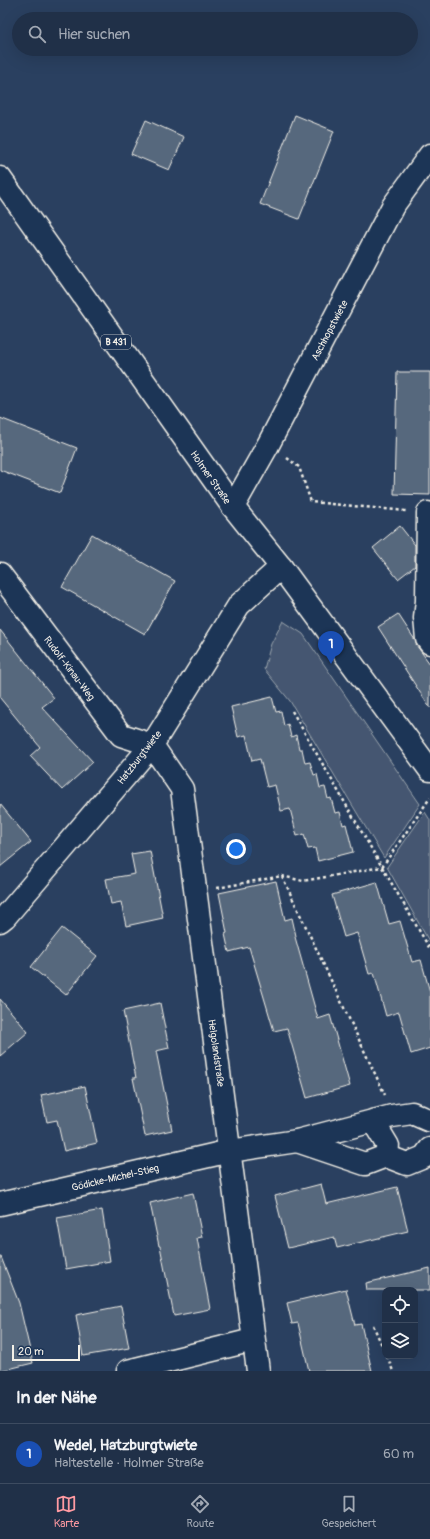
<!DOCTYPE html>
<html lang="de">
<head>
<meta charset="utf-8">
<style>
  body { margin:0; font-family:Pangolin,sans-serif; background:#2d3c52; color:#f1f3f6 }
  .controls { position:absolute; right:12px; bottom:12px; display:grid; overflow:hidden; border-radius:8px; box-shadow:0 4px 16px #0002 }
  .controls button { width:36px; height:36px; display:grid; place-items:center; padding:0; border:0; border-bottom:1px solid #3d4b60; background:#203048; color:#f1f3f6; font:20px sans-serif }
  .scale { position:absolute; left:12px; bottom:10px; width:68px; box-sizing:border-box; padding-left:4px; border:2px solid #f4f1e8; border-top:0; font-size:11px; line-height:14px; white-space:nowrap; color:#f4f1e8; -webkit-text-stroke:3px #1d3557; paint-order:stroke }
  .you { position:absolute; left:236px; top:849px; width:14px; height:14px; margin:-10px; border:3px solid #fff; border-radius:50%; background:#1a73e8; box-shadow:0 0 0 6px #1a73e833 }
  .badge { display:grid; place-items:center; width:26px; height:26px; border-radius:50%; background:#ff9aa2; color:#fff; font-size:13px; font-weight:700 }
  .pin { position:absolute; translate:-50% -33px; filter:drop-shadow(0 1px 2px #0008) }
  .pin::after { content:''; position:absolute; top:21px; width:14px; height:12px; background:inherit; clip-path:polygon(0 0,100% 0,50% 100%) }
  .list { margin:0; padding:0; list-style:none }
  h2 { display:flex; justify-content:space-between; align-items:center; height:52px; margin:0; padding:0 16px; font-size:17px }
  h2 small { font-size:13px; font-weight:400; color:#a2a9b4 }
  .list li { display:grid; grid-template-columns:26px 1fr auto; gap:12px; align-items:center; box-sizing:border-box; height:60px; padding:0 16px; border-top:1px solid #3d4b60 }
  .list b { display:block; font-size:15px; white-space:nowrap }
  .list p { margin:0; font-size:13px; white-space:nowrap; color:#a2a9b4 }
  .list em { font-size:13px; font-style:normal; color:#a2a9b4 }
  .icon { flex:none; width:22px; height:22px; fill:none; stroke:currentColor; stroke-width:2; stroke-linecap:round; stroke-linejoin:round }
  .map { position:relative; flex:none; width:430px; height:1371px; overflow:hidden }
  .search { position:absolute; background:#203048; box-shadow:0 4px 16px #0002; left:12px; right:12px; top:12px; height:44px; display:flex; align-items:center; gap:10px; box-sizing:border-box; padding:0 14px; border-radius:22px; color:#a2a9b4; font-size:15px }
  .sheet { height:112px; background:#203048 }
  nav { display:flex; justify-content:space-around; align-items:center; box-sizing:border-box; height:56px; border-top:1px solid #3d4b60; background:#203048; font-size:11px; color:#a2a9b4 }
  nav a { display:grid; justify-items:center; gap:2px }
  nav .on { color:#ff9aa2 }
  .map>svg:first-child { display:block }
  .green { fill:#445771; stroke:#9ca4ac }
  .building { fill:#56677d; stroke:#f4f1e8 }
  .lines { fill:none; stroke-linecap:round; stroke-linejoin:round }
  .minor-casing { stroke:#f4f1e8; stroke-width:25 }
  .major-casing { stroke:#f4f1e8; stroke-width:25 }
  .path { stroke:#f4f1e8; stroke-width:2.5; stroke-dasharray:3 3; stroke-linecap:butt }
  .minor { stroke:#1d3557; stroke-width:22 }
  .major { stroke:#1d3557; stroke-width:22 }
  .labels { text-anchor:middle; stroke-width:3; stroke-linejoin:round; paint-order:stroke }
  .shield { fill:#1d3557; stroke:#b4b9bc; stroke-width:1 }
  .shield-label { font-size:9px; font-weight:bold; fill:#f4f1e8 }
  .street-label { font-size:10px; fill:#f4f1e8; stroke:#1d3557 }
</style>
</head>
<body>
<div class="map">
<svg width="430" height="1371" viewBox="0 0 430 1371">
  <rect width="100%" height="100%" fill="#2a4060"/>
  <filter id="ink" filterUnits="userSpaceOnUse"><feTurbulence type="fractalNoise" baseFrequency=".025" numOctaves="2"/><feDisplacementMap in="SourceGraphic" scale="8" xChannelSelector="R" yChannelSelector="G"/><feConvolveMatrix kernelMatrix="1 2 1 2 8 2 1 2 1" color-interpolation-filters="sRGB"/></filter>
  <g filter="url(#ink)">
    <!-- green -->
    <g class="green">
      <polygon points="283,621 303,634 420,804 384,858 290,701 264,669 271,644"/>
      <polygon points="425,812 430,820 430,943 387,867"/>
    </g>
    <!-- building -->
    <g class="building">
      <polygon points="295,115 334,131 299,219 260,204"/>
      <polygon points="146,120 184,137 169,170 131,154"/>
      <polygon points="397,372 430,372 430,495 394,494"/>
      <polygon points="0,418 77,448 60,493 0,470"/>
      <polygon points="400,526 415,545 415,566 398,579 373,548"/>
      <polygon points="92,534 175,581 145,634 62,587"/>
      <polygon points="398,614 415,640 417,646 430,664 430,708 378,627"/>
      <polygon points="0,630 54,698 42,707 93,762 62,790 30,756 40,747 0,698"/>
      <polygon points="272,697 276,712 281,711 284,726 288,724 291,737 296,735 299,749 302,749 305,763 310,762 314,775 317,774 320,788 325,787 328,799 331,798 335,813 340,812 343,825 346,824 353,852 318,861 315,848 308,849 304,834 297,836 290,809 281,811 275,785 267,787 260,759 252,761 246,735 238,737 231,707"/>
      <polygon points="0,804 31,842 0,867"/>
      <polygon points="150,851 163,918 126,926 121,902 111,904 106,879 135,874 131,854"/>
      <polygon points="276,881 285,920 292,918 296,936 295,937 318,1019 330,1015 350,1086 307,1098 287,1028 274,1031 249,947 229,952 225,934 227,933 219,893"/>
      <polygon points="377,882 389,924 400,921 412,962 421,960 430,992 430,1048 411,1054 399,1012 386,1016 374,973 369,974 357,933 344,937 332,895"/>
      <polygon points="62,928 97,956 66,995 31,967"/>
      <polygon points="0,999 28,1032 0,1056"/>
      <polygon points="160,1003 169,1048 156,1051 172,1130 145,1136 133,1078 136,1078 123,1011"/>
      <polygon points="85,1086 97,1143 64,1151 57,1120 47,1122 41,1095"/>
      <polygon points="321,1184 326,1204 397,1187 408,1231 337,1248 334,1237 288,1248 275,1196"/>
      <polygon points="193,1193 202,1237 197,1238 210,1309 174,1316 160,1246 159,1246 150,1203"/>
      <polygon points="102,1210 110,1261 66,1269 57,1218"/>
      <polygon points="0,1257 1,1257 19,1303 33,1363 0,1371"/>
      <polygon points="430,1268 430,1290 367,1290 366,1283"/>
      <polygon points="346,1289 355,1325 361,1324 372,1371 309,1371 298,1323 292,1324 287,1303"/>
      <polygon points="121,1306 129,1348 83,1356 76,1315"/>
    </g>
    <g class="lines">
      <defs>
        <g id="minor">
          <polyline points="233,507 268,445 393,206 430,155"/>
          <polyline points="428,513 427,601 425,618 427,639 430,643"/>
          <polyline points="0,574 121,735 152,745"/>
          <polyline points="152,745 182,789 258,1371"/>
          <polyline points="0,921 5,917 152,745 239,605 281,567"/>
          <polyline points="297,1141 365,1164 386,1156 388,1146 373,1121"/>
          <polyline points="386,1156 407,1164 424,1157 430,1149"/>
          <polyline points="0,1204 230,1151 297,1141 392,1116 412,1113 428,1120"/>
          <polyline points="128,1371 253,1340"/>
        </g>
        <polyline id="major" points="0,178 233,507 281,567 430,770"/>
      </defs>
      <!-- minor casing -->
      <use href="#minor" class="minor-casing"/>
      <!-- major casing -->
      <use href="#major" class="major-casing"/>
      <!-- path -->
      <g class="path">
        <polyline points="287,458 299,467 311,502 406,511"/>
        <polyline points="292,711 382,867 430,798"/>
        <polyline points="282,876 385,1095"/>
        <polyline points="217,888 282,876 303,881 382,867 430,949"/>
        <polyline points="373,1325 385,1352"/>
        <polyline points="387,1356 393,1371"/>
      </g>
      <!-- minor -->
      <use href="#minor" class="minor"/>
      <!-- major -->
      <use href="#major" class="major"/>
    </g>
  </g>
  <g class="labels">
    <!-- shield labels -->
    <rect class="shield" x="101" y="335" width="30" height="14" rx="3"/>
    <g class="shield-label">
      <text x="116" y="345">B 431</text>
    </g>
    <!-- street labels -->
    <g class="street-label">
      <text transform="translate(329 330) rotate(-62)" y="4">Aschhopstwiete</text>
      <text transform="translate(211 477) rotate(55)" y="4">Holmer Straße</text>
      <text transform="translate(70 668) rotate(53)" y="4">Rudolf-Kinau-Weg</text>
      <text transform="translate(139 757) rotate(-52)" y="4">Hatzburgtwiete</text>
      <text transform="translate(217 1053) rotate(82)" y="4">Helgolandstraße</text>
      <text transform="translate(115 1177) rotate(-13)" y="4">Gödicke-Michel-Stieg</text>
    </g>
  </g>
</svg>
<div class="controls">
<button><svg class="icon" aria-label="locate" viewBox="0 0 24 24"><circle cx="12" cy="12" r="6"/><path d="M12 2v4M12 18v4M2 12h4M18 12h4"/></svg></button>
<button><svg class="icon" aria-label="layers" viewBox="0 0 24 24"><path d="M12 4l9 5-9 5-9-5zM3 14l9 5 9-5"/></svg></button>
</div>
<div class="scale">20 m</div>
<div class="you"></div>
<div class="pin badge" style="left:331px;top:664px;background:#1a4fb4">1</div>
<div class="search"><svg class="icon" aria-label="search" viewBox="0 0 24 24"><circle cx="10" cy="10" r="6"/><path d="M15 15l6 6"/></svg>Hier suchen</div>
</div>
<section class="sheet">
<h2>In der Nähe<small></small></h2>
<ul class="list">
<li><span class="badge" style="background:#1a4fb4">1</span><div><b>Wedel, Hatzburgtwiete</b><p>Haltestelle · Holmer Straße</p></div><em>60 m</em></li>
</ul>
</section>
<nav>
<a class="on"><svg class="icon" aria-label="map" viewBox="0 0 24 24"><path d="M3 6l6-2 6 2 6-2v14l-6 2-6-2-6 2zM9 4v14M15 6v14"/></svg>Karte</a>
<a><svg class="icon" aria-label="directions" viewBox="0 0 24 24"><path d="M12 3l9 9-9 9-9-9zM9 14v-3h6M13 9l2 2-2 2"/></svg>Route</a>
<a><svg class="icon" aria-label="saved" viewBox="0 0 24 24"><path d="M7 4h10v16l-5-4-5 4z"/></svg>Gespeichert</a>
</nav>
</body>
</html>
